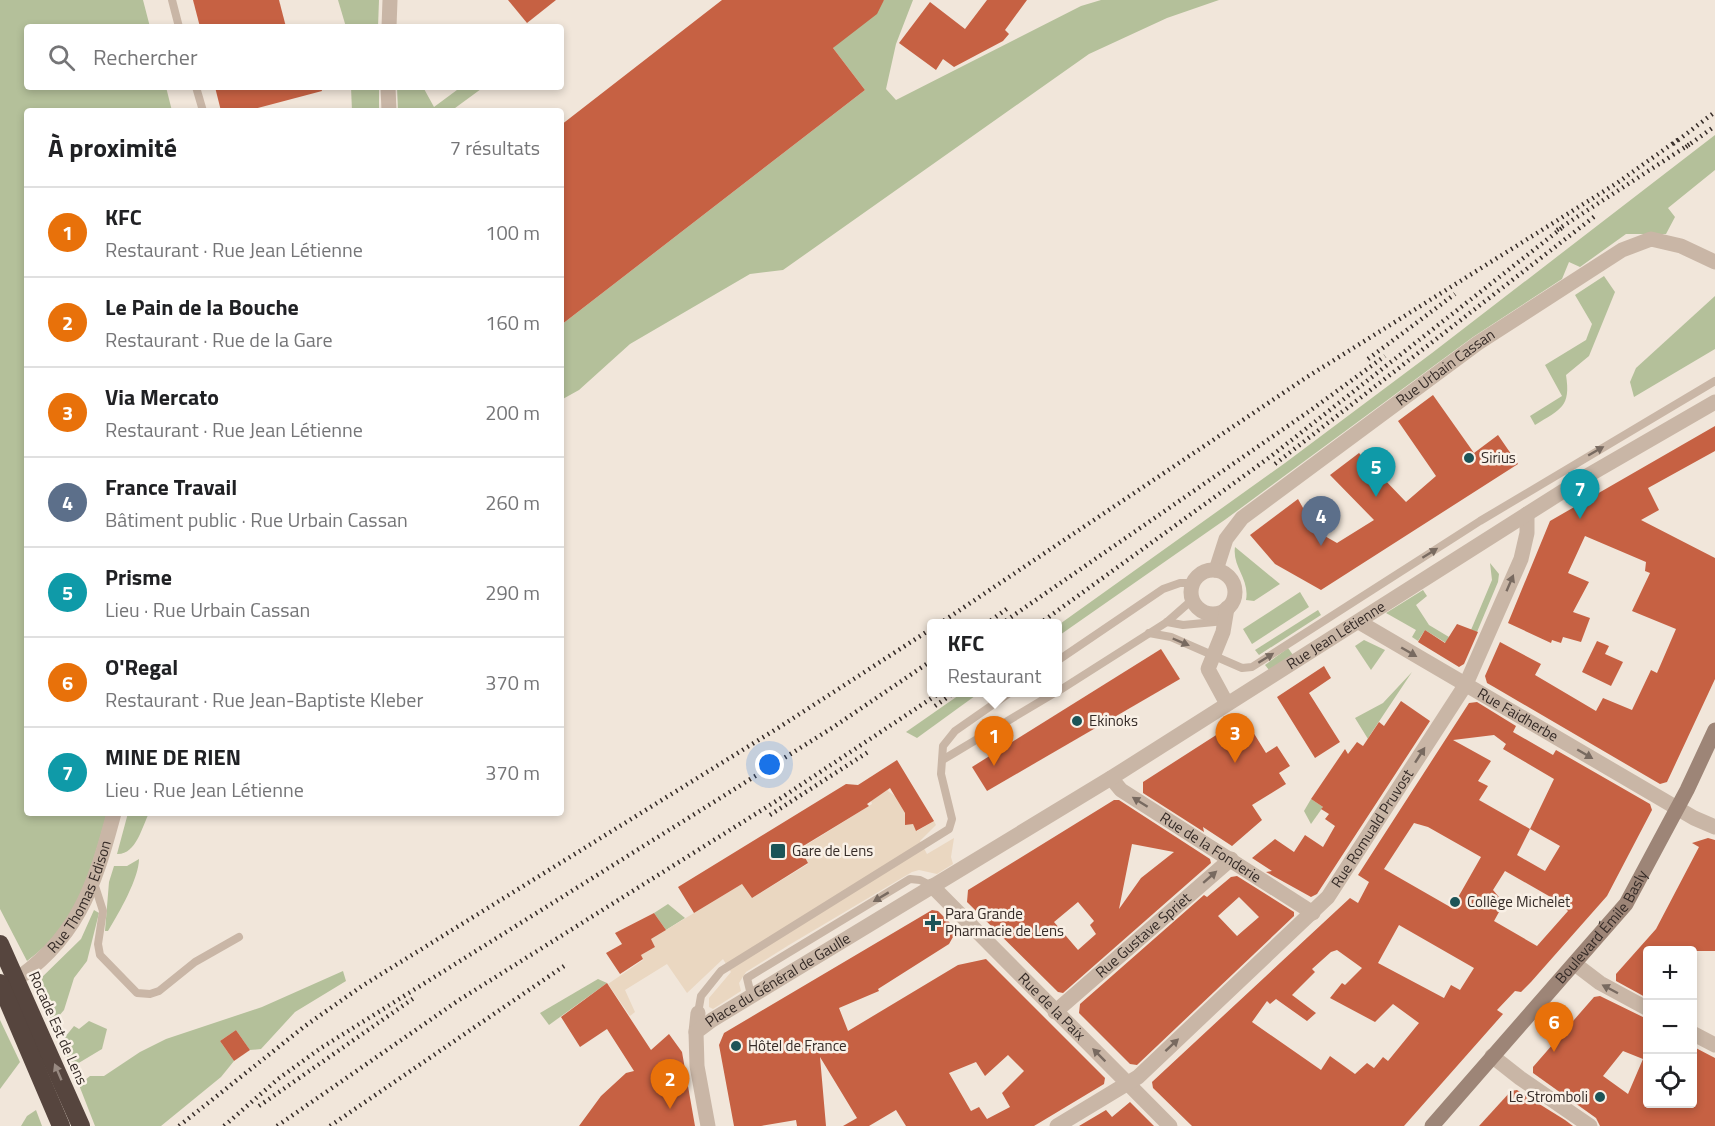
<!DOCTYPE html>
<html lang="fr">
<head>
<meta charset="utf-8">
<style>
  body { margin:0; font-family:"Titillium Web",sans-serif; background:#f6f6f6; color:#202124 }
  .controls { position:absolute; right:18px; bottom:18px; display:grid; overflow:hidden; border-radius:6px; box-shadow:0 3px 9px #0003 }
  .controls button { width:54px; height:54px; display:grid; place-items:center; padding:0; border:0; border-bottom:2px solid #e0e0e0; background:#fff; color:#202124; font:30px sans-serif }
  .you { position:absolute; left:770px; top:765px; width:21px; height:21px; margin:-15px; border:4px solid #fff; border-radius:50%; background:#1a73e8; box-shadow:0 0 0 9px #1a73e833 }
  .badge { display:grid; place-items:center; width:39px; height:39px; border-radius:50%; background:#1a73e8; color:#fff; font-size:20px; font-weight:700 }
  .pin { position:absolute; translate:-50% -50px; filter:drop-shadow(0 2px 3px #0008) }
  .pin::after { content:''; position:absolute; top:32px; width:21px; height:18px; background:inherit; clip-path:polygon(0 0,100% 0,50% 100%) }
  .popup { position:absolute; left:927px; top:619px; width:135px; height:78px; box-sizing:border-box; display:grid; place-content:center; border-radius:6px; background:#fff; filter:drop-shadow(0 2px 4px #0005); font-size:20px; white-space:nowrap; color:#757577 }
  .popup b { font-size:22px; color:#202124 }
  .popup::after { content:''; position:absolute; left:50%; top:100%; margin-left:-12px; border:12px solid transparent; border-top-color:#fff }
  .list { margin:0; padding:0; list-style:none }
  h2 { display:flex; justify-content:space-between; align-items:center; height:78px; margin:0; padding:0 24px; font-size:26px }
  h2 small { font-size:20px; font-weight:400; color:#757577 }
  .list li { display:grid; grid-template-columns:39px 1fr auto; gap:18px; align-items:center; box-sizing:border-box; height:90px; padding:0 24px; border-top:2px solid #e0e0e0 }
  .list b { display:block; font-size:22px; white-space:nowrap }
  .list p { margin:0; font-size:20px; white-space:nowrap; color:#757577 }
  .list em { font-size:20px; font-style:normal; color:#757577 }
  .icon { flex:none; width:33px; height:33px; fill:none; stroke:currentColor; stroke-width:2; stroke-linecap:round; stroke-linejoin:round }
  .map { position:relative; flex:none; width:1715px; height:1126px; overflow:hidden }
  .search { position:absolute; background:#fff; box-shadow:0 3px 9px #0003; left:24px; top:24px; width:540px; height:66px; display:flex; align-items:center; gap:15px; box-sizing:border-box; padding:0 21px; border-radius:6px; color:#757577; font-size:22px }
  .panel { position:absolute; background:#fff; box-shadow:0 3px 9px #0003; left:24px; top:108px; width:540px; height:708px; border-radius:6px }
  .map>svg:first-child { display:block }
  .green { fill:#b4c09a }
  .plaza { fill:#ead7c1 }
  .building { fill:#c66143; fill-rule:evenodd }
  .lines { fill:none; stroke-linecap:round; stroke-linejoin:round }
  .service { stroke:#c9b6a6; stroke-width:8 }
  .minor { stroke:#c9b6a6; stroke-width:15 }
  .tertiary { stroke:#c9b6a6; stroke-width:15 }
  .secondary { stroke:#9d8577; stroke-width:15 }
  .motorway { stroke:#56453e; stroke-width:18 }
  .rail { stroke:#352b27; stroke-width:4.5; stroke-dasharray:1.5 4.5; stroke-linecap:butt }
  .oneway { fill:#786a60 }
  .oneway2 { fill:#978981 }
  .poi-dot { fill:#1c5457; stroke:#f9f0e6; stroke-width:2 }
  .labels { text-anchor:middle; stroke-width:5; stroke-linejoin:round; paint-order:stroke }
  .street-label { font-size:15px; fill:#352b27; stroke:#f9f0e6 }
  .poi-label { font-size:15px; fill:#352b27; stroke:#f9f0e6; text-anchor:start }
</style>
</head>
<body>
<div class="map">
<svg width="1715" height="1126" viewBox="0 0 1715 1126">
  <rect width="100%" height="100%" fill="#f1e6da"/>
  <!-- green -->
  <g class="green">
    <path d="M 0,0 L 143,0 L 150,27 L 27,27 L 27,87 L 166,87 L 172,111 L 27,111 L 27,813 L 107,813 C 91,870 77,925 27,961 L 0,909 Z"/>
    <polygon points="338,0 379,0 378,27 346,27"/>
    <polygon points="884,0 913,0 896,44 886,89 896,100 1081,6 1101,0 1219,0 1167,18 1089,54 783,270 750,274 630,344 579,390 561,400 561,337 564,335 561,325 865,90 833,48"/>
    <polygon points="351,87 379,87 379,111 352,111"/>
    <polygon points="397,87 423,87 434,107 461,87 481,89 451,111 398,111"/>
    <polygon points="1715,135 1715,170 1668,208 1675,217 1666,234 1626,234 1580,267 1569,262 1562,279 1473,337 1226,519 1057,637 1057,626 1285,463 1432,353"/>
    <path d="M 1604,276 L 1615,292 L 1589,356 L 1566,375 C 1571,407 1561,409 1535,425 L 1530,416 L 1562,396 L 1545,365 L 1586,340 L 1592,324 L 1575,295 Z"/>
    <polygon points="1715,296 1715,349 1634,397 1630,382 1636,368"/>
    <path d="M 1235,547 L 1280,584 L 1254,601 L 1246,600 C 1250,579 1232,567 1235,547 Z"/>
    <polygon points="1490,563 1499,574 1498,582 1477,632 1471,630 1492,580"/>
    <polygon points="1423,590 1427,596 1416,605 1429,625 1449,637 1446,643 1425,630 1418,641 1412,637 1416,630 1386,613"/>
    <polygon points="1300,592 1309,607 1252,644 1243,629"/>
    <polygon points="1318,610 1321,615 1259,655 1255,650"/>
    <polygon points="1364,640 1385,650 1371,670 1355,646"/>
    <polygon points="1288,648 1293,655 1269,670 1265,665"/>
    <polygon points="1412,672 1370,735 1368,739 1355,718 1383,703"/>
    <polygon points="962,693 979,693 917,738 906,732"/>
    <polygon points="1311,799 1323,807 1311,824 1304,811"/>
    <path d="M 128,813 L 149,813 C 142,827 136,855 117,854 Z"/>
    <path d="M 139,859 C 139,878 119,913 108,931 L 105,931 L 109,882 L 114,866 L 127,866 Z"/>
    <polygon points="668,904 685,918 666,930 654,913"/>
    <polygon points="94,910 99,913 87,961 74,978 64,1010 53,1023 34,985 81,939"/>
    <polygon points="343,971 346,981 295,1012 261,1049 250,1050 236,1030 220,1041 234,1061 221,1077 161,1126 95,1126 79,1085 90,1076 104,1076 140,1052 166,1039 262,1007"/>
    <polygon points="598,979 607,983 549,1025 540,1013"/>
    <polygon points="0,1020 20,1062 0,1089"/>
    <polygon points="89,1021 107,1029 102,1049 72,1067 61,1042 74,1026 79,1029"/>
    <polygon points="36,1110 42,1126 21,1126 27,1116"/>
  </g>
  <!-- plaza -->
  <polygon class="plaza" points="870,777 879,791 889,787 888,791 895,796 905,813 906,824 913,824 917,831 934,821 936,825 920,841 927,854 954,838 951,857 953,864 937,874 919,870 912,872 789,945 746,972 739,983 741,991 713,1009 709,1007 709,998 731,972 723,959 687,993 667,964 625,990 635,1012 630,1016 608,984 643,960 641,955 655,947 651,939 742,884 752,898 808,864 800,849 872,804 871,801 878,796 868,779"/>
  <!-- building -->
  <g class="building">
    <polygon points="193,0 279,0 286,27 200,27"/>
    <polygon points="508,0 556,0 527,23"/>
    <polygon points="722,0 884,0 877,14 833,48 865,90 561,325 561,125"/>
    <polygon points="987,0 1027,0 1005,30 1009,34 1003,41 954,67 943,59 936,70 899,43 930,2 965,29"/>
    <polygon points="215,87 321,87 322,91 246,111 221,111"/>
    <polygon points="1433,395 1474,453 1498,435 1518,464 1321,590 1275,564 1250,535 1298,499 1316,531 1337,543 1374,520 1330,475 1359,453 1406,502 1436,476 1398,421"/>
    <polygon points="1715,426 1715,451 1648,488 1659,510 1641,520 1715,558 1715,679 1667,782 1660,784 1494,687 1487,683 1485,676 1500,642 1541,664 1535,675 1596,711 1603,698 1632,710 1651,670 1657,673 1676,629 1632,611 1650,573 1645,571 1646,562 1585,536 1568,573 1589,582 1573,612 1590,618 1581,642 1563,637 1561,643 1552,640 1551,643 1508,623 1550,521"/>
    <polygon points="1457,624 1478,632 1464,664 1459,667 1418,642 1425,630 1445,643"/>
    <polygon points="1597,641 1609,646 1605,654 1623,662 1611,686 1582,672"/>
    <polygon points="1161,649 1180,679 987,791 972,767"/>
    <polygon points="1324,666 1331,678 1309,693 1340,742 1315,758 1277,697"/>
    <polygon points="1401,701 1430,721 1317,894 1311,897 1266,872 1272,871 1252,858 1275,839 1294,852 1305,835 1323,847 1335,826 1325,819 1329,814 1321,809 1323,807 1311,799 1345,749 1348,754 1357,742 1363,746 1379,722 1384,726"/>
    <path d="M 1477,702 L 1516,726 L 1513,732 L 1553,755 L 1556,750 L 1650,804 L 1652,810 L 1607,896 L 1531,982 L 1521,992 L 1515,991 L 1497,1010 L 1503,1014 L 1404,1126 L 1192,1126 L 1153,1088 L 1152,1082 L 1350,898 L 1358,903 L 1369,882 L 1358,875 L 1469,703 ZM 1494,735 L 1506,744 L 1503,749 L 1554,779 L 1530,829 L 1479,800 L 1488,786 L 1478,781 L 1491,761 L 1453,740 ZM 1414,823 L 1428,827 L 1481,857 L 1452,908 L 1384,869 ZM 1530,829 L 1560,846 L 1545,871 L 1517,855 ZM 1505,871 L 1561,903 L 1568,911 L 1537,946 L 1494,921 L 1504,903 L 1493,890 ZM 1399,925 L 1474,968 L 1460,990 L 1451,985 L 1444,998 L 1378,963 ZM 1337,950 L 1362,968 L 1345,985 L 1342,983 L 1330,998 L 1375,1022 L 1393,1004 L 1419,1023 L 1388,1061 L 1383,1057 L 1374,1068 L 1367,1063 L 1355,1074 L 1330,1056 L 1321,1070 L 1252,1022 L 1267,1001 L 1270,1004 L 1276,999 L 1307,1021 L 1316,1013 L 1292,995 L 1315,972 L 1312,969 L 1331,952 Z"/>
    <polygon points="1250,727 1266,753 1277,746 1290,766 1279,773 1286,784 1252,805 1262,820 1232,846 1203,827 1204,832 1143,793 1143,782 1224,730 1230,739"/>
    <polygon points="897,760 934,821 916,831 913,824 905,825 905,813 890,788 867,804 869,806 800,848 808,863 752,898 742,884 694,913 678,887 846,784 858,785"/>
    <path d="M 1114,800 L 1119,800 L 1210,859 L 1211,863 L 1063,993 L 1058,992 L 967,902 L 968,890 ZM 1132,844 L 1174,852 L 1141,878 L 1119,909 ZM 1078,902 L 1094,921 L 1090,925 L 1096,934 L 1078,950 L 1054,922 Z"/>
    <polygon points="1708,838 1715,840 1715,951 1647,951 1647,998 1616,981 1616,974 1656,929 1699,847 1692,843"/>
    <path d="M 1237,876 L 1294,912 L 1294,916 L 1137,1065 L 1130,1064 L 1079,1013 L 1080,1004 L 1204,895 L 1207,897 L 1231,877 ZM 1239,897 L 1259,917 L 1237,936 L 1218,916 Z"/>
    <path d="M 932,910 L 938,911 L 957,930 L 949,944 L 878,989 L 879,991 L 839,1008 L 848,1031 L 958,965 L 986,959 L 1105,1078 L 1104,1084 L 1034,1126 L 906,1126 L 896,1110 L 869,1126 L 843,1126 L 857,1118 L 820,1057 L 826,1126 L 797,1126 L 796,1120 L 761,1126 L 734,1126 L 719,1045 L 724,1033 ZM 1008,1055 L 1024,1071 L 1002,1093 L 1010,1107 L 987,1119 L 979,1107 L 971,1111 L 949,1073 L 976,1062 L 985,1076 Z"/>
    <polygon points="654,913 666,930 651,939 655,947 641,955 643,959 620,974 606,953 622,944 615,933"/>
    <polygon points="607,983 651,1050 669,1034 682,1052 695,1126 579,1126 601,1096 626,1073 634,1071 607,1029 580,1047 561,1017"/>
    <path d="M 1600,996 L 1647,1019 L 1647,1104 L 1692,1104 L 1692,1046 L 1715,1058 L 1715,1126 L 1600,1126 L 1596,1118 L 1533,1073 L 1533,1067 L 1594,997 ZM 1623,1051 L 1643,1059 L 1628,1094 L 1603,1076 Z"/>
    <polygon points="236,1030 250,1050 234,1061 220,1041"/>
    <polygon points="1517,1090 1565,1120 1573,1126 1479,1126 1511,1091"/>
    <polygon points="1130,1102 1154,1126 1079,1126 1106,1110 1112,1117"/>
  </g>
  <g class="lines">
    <!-- service -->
    <g class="service">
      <polyline points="172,0 179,27"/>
      <polyline points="196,87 203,111"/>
      <polyline points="1167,622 1183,625 1225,621"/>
      <polyline points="1149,633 1171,637 1242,668 1252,667 1480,521 1715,381"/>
      <polyline points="1057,661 1163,589 1180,583 1193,583"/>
      <polyline points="1057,692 1167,622 1192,600"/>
      <polyline points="944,759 1056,692"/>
      <polyline points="94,883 103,911 98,944 100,955 137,993 150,994 159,991 195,962 239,937"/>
      <polyline points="751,995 747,978 910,879 920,880 932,886"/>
      <polyline points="698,1013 701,996 721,971 949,829 952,819 941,774 943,746 955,731 1011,692"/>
    </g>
    <!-- minor -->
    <g class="minor">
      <polyline points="389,27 390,0"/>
      <polyline points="388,87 389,111"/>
      <path id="s1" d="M 1216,570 L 1226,539 L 1242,518 L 1478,343 L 1622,250 L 1651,239 L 1681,246 L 1715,262"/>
      <circle cx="1213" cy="592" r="22"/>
      <polyline points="1227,608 1223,632 1208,669 1227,704"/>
      <path id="s2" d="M 1359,622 L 1694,818 L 1715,827"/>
      <path id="s3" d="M 1111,778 L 1121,790 L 1313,913"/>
      <path id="s4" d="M 932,886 L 1170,1126"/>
      <polyline points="1575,964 1600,983 1648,1009"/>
      <path id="s5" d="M 8,985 C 77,941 94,888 114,813"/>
      <path id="s6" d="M 1055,1012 L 1231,859"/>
      <polyline points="696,1032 698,1013"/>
      <polyline points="1692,1033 1715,1045"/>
      <polyline points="1492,1056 1520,1078 1590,1126"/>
      <path id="s7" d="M 1057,1126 L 1138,1077 L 1328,897 L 1466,684 L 1521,559 L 1527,533 L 1527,514"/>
    </g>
    <!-- tertiary -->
    <path class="tertiary" id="s8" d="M 708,1126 L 697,1066 L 696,1032 L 712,1020 L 1111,778 L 1587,476 L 1715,402"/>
    <!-- secondary -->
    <path class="secondary" id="s9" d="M 1432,1126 L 1626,904 L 1687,790 L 1715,730"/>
    <!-- motorway -->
    <g class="motorway">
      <polyline points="0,944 81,1126"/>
      <polyline points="0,983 61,1126"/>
    </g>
    <!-- rail -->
    <g class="rail">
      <polyline points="1673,144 1715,112"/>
      <polyline points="1686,147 1715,126"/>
      <polyline points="1557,230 1693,142"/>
      <polyline points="1368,359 1455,294"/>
      <polyline points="1275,464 1595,216"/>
      <polyline points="939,624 1307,377 1617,183 1679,139"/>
      <polyline points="986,624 1008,608"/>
      <polyline points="1001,624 1311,410 1385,356"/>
      <polyline points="1039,624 1270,457 1563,227"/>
      <polyline points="935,706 955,692"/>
      <polyline points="770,815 868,752"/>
      <polyline points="259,1106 414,998"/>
      <polyline points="179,1126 305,1026 362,986 778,728 931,629"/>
      <polyline points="224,1126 278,1079 321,1048 832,728 931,661"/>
      <polyline points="277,1126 459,1000 781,798 941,692"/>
      <polyline points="330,1126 567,964"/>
    </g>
  </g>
  <!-- one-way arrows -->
  <defs><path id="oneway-solid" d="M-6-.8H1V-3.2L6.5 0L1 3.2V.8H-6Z" transform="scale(1.5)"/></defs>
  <g class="oneway">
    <use href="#oneway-solid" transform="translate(1596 451) rotate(-30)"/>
    <use href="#oneway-solid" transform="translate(1430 553) rotate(-32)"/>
    <use href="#oneway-solid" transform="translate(1510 583) rotate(-67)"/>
    <use href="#oneway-solid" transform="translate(1181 642) rotate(23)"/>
    <use href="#oneway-solid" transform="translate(1409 652) rotate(30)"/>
    <use href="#oneway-solid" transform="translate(1266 658) rotate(-32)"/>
    <use href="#oneway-solid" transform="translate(1585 754) rotate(30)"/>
    <use href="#oneway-solid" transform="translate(1420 755) rotate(-57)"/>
    <use href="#oneway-solid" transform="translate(1140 802) rotate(-148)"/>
    <use href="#oneway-solid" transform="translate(1210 877) rotate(-41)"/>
    <use href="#oneway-solid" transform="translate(881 897) rotate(149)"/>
    <use href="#oneway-solid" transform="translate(1610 989) rotate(-152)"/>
    <use href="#oneway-solid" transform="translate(1172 1045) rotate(-43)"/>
    <use href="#oneway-solid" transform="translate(1099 1055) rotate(-135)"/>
  </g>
  <use class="oneway2" href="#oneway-solid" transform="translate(58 1072) rotate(-113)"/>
  <!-- markers -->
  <g class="poi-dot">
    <circle cx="1469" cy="458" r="6"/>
    <circle cx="1077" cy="721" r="6"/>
    <rect x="770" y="843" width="16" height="16" rx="3"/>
    <circle cx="1455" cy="902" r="6"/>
    <path d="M930 914h6v6h6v6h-6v6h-6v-6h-6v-6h6z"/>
    <circle cx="736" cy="1046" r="6"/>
    <circle cx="1600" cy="1097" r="6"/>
  </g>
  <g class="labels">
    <!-- street labels -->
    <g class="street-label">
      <text dy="5" stroke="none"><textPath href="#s1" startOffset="312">Rue Urbain Cassan</textPath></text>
      <text dy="5" stroke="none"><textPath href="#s8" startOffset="848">Rue Jean Létienne</textPath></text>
      <text dy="5" stroke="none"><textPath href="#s2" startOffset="184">Rue Faidherbe</textPath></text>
      <text dy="5" stroke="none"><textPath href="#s7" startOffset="438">Rue Romuald Pruvost</textPath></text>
      <text dy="5" stroke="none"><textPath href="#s3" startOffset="122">Rue de la Fonderie</textPath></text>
      <text dy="5" stroke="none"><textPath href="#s5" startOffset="117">Rue Thomas Edison</textPath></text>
      <text dy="5" stroke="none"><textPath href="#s9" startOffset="262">Boulevard Émile Basly</textPath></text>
      <text dy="5" stroke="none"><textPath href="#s6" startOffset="117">Rue Gustave Spriet</textPath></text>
      <text dy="5" stroke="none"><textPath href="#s8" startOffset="192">Place du Général de Gaulle</textPath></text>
      <text dy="5" stroke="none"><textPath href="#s4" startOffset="170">Rue de la Paix</textPath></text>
      <text transform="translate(58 1028) rotate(66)" y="5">Rocade Est de Lens</text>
    </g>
    <!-- poi labels -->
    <g class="poi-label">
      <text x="1481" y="463">Sirius</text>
      <text x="1089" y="726">Ekinoks</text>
      <text x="792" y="856">Gare de Lens</text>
      <text x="1467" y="907">Collège Michelet</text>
      <text x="945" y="919">Para Grande<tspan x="945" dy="17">Pharmacie de Lens</tspan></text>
      <text x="748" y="1051">Hôtel de France</text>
      <text x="1588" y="1102" text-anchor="end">Le Stromboli</text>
    </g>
  </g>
</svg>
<div class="controls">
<button>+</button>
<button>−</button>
<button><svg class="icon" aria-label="locate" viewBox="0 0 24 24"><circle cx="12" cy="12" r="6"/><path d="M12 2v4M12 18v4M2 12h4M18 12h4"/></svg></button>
</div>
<div class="you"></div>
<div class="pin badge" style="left:994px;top:766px;background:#e8710a">1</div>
<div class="popup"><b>KFC</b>Restaurant</div>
<div class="pin badge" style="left:670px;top:1109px;background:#e8710a">2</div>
<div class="pin badge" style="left:1235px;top:763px;background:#e8710a">3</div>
<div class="pin badge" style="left:1321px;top:546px;background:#5c6f8a">4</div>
<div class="pin badge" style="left:1376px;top:497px;background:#0f9aa8">5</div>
<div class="pin badge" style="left:1554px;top:1052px;background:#e8710a">6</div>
<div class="pin badge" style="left:1580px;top:519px;background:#0f9aa8">7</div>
<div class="search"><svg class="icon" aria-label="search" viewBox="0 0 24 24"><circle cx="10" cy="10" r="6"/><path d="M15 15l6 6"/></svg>Rechercher</div>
<section class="panel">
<h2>À proximité<small>7 résultats</small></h2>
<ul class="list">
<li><span class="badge" style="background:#e8710a">1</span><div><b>KFC</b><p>Restaurant · Rue Jean Létienne</p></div><em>100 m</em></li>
<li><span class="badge" style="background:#e8710a">2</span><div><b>Le Pain de la Bouche</b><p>Restaurant · Rue de la Gare</p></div><em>160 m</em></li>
<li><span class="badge" style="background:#e8710a">3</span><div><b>Via Mercato</b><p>Restaurant · Rue Jean Létienne</p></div><em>200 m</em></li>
<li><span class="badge" style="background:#5c6f8a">4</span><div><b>France Travail</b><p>Bâtiment public · Rue Urbain Cassan</p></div><em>260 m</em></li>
<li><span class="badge" style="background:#0f9aa8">5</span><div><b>Prisme</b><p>Lieu · Rue Urbain Cassan</p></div><em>290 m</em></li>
<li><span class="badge" style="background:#e8710a">6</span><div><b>O'Regal</b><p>Restaurant · Rue Jean-Baptiste Kleber</p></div><em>370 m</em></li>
<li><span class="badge" style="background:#0f9aa8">7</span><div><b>MINE DE RIEN</b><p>Lieu · Rue Jean Létienne</p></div><em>370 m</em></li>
</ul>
</section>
</div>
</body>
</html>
